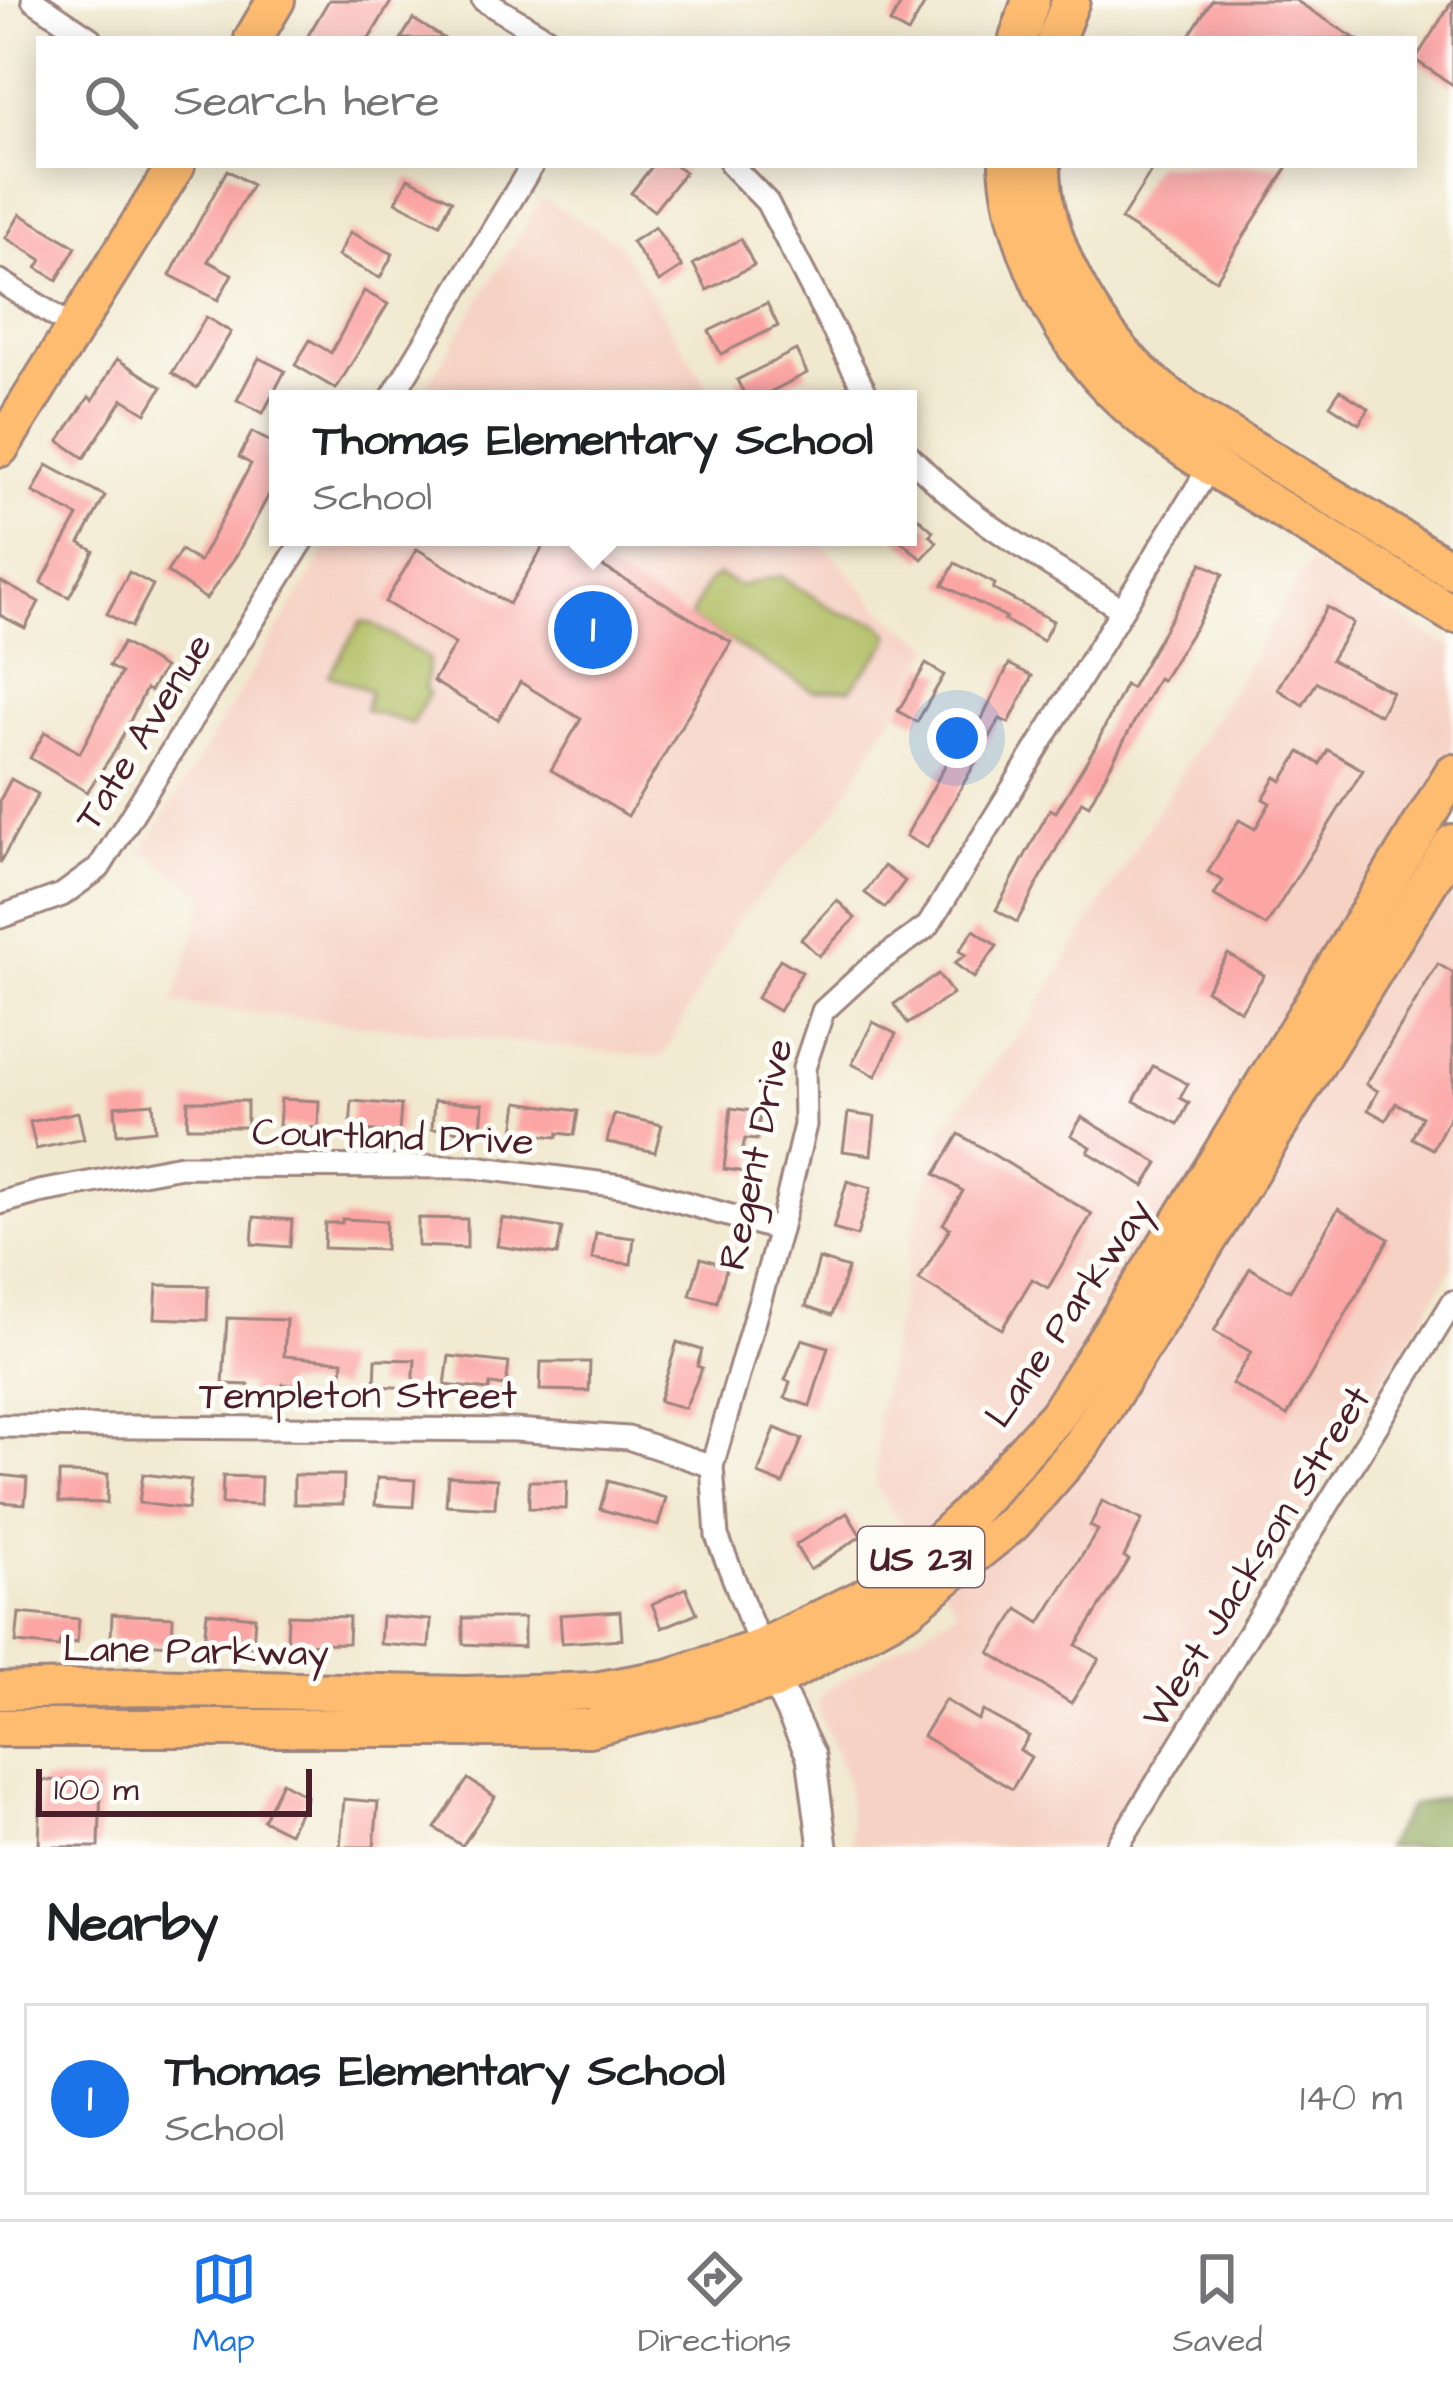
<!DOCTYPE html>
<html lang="en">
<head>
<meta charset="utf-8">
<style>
  body { margin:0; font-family:"Architects Daughter",sans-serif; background:#f2f2f2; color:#202124 }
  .scale { position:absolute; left:36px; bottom:30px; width:276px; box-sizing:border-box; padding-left:12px; border:6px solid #4a1f2b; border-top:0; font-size:33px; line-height:42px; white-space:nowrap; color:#4a1f2b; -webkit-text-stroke:9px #fdfcf7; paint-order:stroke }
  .you { position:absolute; left:957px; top:738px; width:42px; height:42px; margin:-30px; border:9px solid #fff; border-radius:50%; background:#1a73e8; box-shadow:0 0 0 18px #1a73e833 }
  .badge { display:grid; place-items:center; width:78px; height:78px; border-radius:50%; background:#1a73e8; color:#fff; font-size:39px; font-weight:700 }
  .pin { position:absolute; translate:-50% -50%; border:6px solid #fff; box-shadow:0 3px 12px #0006 }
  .popup { position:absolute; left:269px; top:390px; width:648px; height:156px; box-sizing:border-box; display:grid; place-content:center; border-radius:0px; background:#fff; filter:drop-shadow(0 3px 9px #0005); font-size:39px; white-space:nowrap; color:#757577 }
  .popup b { font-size:45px; color:#202124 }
  .popup::after { content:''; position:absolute; left:50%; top:100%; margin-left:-24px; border:24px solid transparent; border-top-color:#fff }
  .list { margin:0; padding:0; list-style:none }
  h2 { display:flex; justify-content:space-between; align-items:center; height:156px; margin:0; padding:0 48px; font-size:51px }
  h2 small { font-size:39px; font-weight:400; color:#757577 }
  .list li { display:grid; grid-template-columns:78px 1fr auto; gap:36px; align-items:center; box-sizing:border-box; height:192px; margin:0 24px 24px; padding:0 24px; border:3px solid #e0e0e0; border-radius:0px }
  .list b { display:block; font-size:45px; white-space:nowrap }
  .list p { margin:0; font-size:39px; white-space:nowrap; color:#757577 }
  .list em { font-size:39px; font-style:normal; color:#757577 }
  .icon { flex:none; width:66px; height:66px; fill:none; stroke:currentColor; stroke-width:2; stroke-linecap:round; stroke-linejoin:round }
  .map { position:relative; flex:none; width:1453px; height:1847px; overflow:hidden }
  .search { position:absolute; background:#fff; box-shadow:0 6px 30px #0003; left:36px; right:36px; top:36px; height:132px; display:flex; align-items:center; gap:30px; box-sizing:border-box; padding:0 42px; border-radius:0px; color:#757577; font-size:45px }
  .sheet { height:372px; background:#fff }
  nav { display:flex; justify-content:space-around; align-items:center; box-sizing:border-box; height:168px; border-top:3px solid #e0e0e0; background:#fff; font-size:33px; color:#757577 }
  nav a { display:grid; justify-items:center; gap:6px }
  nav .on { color:#1a73e8 }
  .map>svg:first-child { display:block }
  .built { fill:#f6d2c4 }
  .green { fill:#aebc5e; stroke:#7c6e44; stroke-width:3 }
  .forest { fill:#8aa455; stroke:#6a6240; stroke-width:3 }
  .building { fill:#fba5a4 }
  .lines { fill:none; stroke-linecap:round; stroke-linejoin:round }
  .minor-casing { stroke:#9e847d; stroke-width:27 }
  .tertiary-casing { stroke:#9e847d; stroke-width:33 }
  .primary-casing { stroke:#9e847d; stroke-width:42 }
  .trunk-casing { stroke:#9e847d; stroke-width:42 }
  .minor { stroke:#fff; stroke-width:21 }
  .tertiary { stroke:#fff; stroke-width:27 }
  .primary { stroke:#fdbc6f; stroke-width:36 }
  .trunk { stroke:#fdbc6f; stroke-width:36 }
  .labels { text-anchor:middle; stroke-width:10; stroke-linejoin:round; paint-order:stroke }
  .shield { fill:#fdfcf7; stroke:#806168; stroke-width:3 }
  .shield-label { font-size:36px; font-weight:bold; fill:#4a1f2b }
  .street-label { font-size:39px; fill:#4a1f2b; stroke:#fdfcf7 }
</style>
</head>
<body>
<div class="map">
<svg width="1453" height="1847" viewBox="0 0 1453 1847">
  <rect width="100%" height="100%" fill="#fdfcf7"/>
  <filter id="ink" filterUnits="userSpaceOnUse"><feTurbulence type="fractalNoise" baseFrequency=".00833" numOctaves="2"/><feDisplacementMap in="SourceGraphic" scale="24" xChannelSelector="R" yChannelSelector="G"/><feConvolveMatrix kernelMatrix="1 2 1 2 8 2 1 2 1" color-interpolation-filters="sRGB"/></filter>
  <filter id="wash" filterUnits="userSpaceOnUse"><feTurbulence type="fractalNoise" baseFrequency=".004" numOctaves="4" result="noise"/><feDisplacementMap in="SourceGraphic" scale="48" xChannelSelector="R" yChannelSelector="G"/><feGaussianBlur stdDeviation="2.7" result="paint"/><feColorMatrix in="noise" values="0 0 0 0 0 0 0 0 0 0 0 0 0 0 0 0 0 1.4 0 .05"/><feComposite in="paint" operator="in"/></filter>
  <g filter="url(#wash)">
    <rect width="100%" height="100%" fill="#f1e9cf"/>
    <!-- built -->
    <g class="built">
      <polygon points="542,198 617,242 716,399 419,399"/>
      <polygon points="334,537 816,537 884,612 933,647 833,815 737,920 662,1058 173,1004 206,897 143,851"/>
      <polygon points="1310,562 1453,649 1453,1266 1103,1847 852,1847 847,1781 817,1707 822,1692 958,1610 876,1487 878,1415 914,1228 943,1127 1026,1026"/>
    </g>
    <!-- green -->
    <g class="green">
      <polygon points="718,575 739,586 780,576 838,612 879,623 890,635 888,643 850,689 814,691 690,618 707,583"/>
      <polygon points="361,622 373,624 429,659 425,688 429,694 412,724 365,710 370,691 329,675"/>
    </g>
    <!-- forest -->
    <polygon class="forest" points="1453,1795 1453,1847 1385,1847 1410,1806"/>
    <g id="blocks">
      <!-- building -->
      <g class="building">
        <polygon points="329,0 392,0 369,39 306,39"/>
        <polygon points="903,0 927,0 908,33 890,23"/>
        <polygon points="1212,0 1295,0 1356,39 1187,39"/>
        <polygon points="1453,0 1453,85 1415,60"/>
        <polygon points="413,19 445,39 401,39"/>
        <polygon points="653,165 675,165 685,172 654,211 631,193"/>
        <polygon points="1155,165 1289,165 1216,280 1121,220"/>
        <polygon points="227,170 252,185 208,261 232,274 218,300 170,275"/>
        <polygon points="408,178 452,200 440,224 396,202"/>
        <polygon points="20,214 76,247 57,280 37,268 42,260 6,238"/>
        <polygon points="655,227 682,267 659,282 632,242"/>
        <polygon points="350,232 393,254 380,278 338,256"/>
        <polygon points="741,239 754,265 707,290 693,264"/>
        <polygon points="364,291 388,304 336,389 295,365 310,340 331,353"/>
        <polygon points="767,303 778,326 721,354 709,331"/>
        <polygon points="206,317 231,332 197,388 172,373"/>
        <polygon points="796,350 807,373 756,399 747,399 737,380"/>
        <polygon points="259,358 285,371 263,413 237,400"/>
        <polygon points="117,359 162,387 146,413 123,399 84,458 59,441 89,397 93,400"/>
        <polygon points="1340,390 1369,409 1359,424 1330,405"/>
        <polygon points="252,432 278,446 278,478 236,556 206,599 167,572 181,550 199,562 251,464 239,457"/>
        <polygon points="47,465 105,496 80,543 94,551 69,597 41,583 78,516 33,492"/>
        <polygon points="916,516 933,531 930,535 937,542 922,559 896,537 908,537 908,525"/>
        <polygon points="549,537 619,537 602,566 731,642 628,816 551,770 581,719 520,682 498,720 433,681 455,644 385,602 417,549 509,604"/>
        <polygon points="955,563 995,584 993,589 1053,621 1043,641 1004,620 1006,617 943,585"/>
        <polygon points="1202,563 1223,574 1198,623 1162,680 1158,678 1089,805 1082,801 1017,922 996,910 1050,809 1056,812 1095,747 1125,685 1131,688"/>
        <polygon points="129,572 153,585 131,627 107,614"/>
        <polygon points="0,581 39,602 25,628 0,615"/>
        <polygon points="1327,607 1353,623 1331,660 1392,692 1380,715 1317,682 1303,705 1277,689"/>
        <polygon points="123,643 164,668 150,691 146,689 116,749 87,792 30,758 45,732 80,753 121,673 109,666"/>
        <polygon points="926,664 944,675 917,722 898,711"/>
        <polygon points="1009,664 1032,676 1009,723 1000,719 927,848 906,836 966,728 975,733"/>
        <polygon points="1328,750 1363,770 1266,926 1214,895 1223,881 1208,872 1239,820 1255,829 1270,803 1263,799 1276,777 1282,781 1300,752 1320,764"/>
        <polygon points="11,779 38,794 0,863 0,800"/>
        <polygon points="884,866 905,881 885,908 865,893"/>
        <polygon points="837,900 855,918 819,956 801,939"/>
        <polygon points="974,930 997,946 974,978 954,963 966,955 959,951"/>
        <polygon points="1228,954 1264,975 1241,1011 1206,990"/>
        <polygon points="780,959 802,972 779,1011 757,998"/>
        <polygon points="1438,964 1453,973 1453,1110 1433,1149 1412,1138 1422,1117 1396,1103 1386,1120 1368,1110 1378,1091 1366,1084"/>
        <polygon points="938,974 953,994 908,1024 894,1004"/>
        <polygon points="873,1022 896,1034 876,1076 852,1064"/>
        <polygon points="1153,1066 1188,1084 1180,1098 1189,1103 1178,1124 1134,1101"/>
        <polygon points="281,1099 319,1101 318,1128 279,1126"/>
        <polygon points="188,1101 247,1101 247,1127 187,1127"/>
        <polygon points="352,1101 401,1105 399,1133 350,1129"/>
        <polygon points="434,1101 483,1104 481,1132 432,1129"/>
        <polygon points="518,1102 578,1111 574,1135 558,1133 557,1137 514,1132"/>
        <polygon points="153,1103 155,1130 117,1134 115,1106"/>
        <polygon points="731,1108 760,1112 757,1140 745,1139 742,1152 755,1155 753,1173 724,1169"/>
        <polygon points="78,1112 84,1139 36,1149 30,1122"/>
        <polygon points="848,1113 875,1117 871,1155 843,1151"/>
        <polygon points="614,1114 662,1125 655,1152 607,1142"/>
        <polygon points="1082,1117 1158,1163 1144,1186 1088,1152 1091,1147 1071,1135"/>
        <polygon points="959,1134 1092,1214 1048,1288 1032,1279 1002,1329 919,1280 950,1228 943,1224 963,1191 935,1174"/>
        <polygon points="847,1181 871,1188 857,1236 833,1229"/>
        <polygon points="1338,1209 1389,1239 1287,1416 1232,1384 1251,1352 1214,1331 1250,1268 1290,1291"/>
        <polygon points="254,1217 292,1220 290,1247 252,1244"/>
        <polygon points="418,1218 467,1219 467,1248 418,1246"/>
        <polygon points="502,1218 562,1228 557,1255 497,1246"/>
        <polygon points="342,1219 386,1221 385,1250 324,1248 325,1223 342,1223"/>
        <polygon points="596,1233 634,1238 631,1264 592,1259"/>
        <polygon points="701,1258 727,1266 717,1302 690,1295"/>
        <polygon points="819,1259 848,1268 832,1315 806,1306"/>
        <polygon points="157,1285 208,1286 207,1320 155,1318"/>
        <polygon points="227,1318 286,1320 284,1356 343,1361 341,1388 283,1384 282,1397 248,1395 249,1385 223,1384"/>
        <polygon points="802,1339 828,1347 810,1406 785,1398 790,1382 785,1380"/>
        <polygon points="677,1342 702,1350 697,1366 702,1368 685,1408 659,1401"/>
        <polygon points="449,1356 509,1363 506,1386 490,1384 489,1390 445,1385"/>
        <polygon points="376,1359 415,1360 413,1388 375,1386"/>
        <polygon points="541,1362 590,1362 589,1391 540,1390"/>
        <polygon points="775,1428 802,1439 783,1484 758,1474"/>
        <polygon points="59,1473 108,1474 107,1503 59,1502"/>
        <polygon points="143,1474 191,1480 188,1509 139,1503"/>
        <polygon points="0,1475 27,1478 25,1504 0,1502"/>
        <polygon points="294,1475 344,1475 343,1504 294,1504"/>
        <polygon points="223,1476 261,1477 260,1505 222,1504"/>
        <polygon points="448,1476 497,1479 495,1508 446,1505"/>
        <polygon points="377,1478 415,1480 413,1507 375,1505"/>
        <polygon points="529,1481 567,1481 566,1509 529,1508"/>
        <polygon points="608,1481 666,1498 658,1526 600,1509"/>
        <polygon points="1102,1501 1142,1520 1124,1557 1129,1560 1076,1645 1099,1659 1071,1703 990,1653 1018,1609 1040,1623 1098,1530 1090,1526"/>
        <polygon points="847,1513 861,1536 810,1570 795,1545"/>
        <polygon points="686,1588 697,1613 662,1628 652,1604"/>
        <polygon points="620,1611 622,1639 562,1643 560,1615"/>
        <polygon points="207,1612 255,1617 253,1646 204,1641"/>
        <polygon points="19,1613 79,1619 77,1643 60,1641 59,1647 16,1643"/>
        <polygon points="112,1614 173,1617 172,1645 111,1641"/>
        <polygon points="288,1615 349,1617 348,1643 287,1644"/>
        <polygon points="382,1616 431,1620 429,1648 380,1644"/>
        <polygon points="463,1618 524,1618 524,1647 463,1644"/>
        <polygon points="945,1700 978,1720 983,1711 1029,1736 1020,1750 1031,1757 1012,1789 923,1736"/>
        <polygon points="468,1779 495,1797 462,1846 435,1828"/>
        <polygon points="41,1780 101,1782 99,1847 39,1847"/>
        <polygon points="282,1782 307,1796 289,1833 263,1820"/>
        <polygon points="344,1799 378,1802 374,1847 340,1847"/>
      </g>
    </g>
  </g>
  <g filter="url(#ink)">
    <use href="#blocks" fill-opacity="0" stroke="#9e847d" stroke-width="3"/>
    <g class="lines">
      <defs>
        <g id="minor">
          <polyline points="33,0 91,39"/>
          <polyline points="483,0 548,39"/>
          <polyline points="731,165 767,202 869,399"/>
          <polyline points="0,281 74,328"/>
          <polyline points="391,399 532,165"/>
          <path d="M 908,454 C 968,520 1047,562 1121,609"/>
          <polyline points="0,917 62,895 99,868 305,537"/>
          <polyline points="0,1203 39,1192 181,1166 475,1167 629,1187 780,1230"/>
          <polyline points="0,1426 515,1430 628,1438 712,1466"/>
          <polyline points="761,1648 717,1536 712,1466 780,1230 805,1125 804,1068 823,1011 872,966 928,926 1214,460"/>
          <polyline points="1117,1847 1453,1302"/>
        </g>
        <polyline id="tertiary" points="767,1663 811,1756 823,1847"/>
        <g id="primary">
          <polyline points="253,39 276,0"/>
          <polyline points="1018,39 1031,0"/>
          <polyline points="1056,39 1071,0"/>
          <path d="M 1008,165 C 1010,201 1021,238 1035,271 C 1085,396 1171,442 1280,509 C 1338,544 1395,579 1453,614"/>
          <path d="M 1042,165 C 1042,243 1093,330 1150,381 C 1186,412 1232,437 1273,461 C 1333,497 1393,534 1453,571"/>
          <polyline points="0,448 176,165"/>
        </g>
        <g id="trunk">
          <polyline points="0,1691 144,1687 464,1695 595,1691 668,1678 761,1648 863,1598 921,1558 967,1515 1057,1415 1160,1255 1453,773"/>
          <polyline points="0,1728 589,1728 774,1681 907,1609 1013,1523 1082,1444 1453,843"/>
        </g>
      </defs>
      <!-- minor casing -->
      <use href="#minor" class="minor-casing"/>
      <!-- tertiary casing -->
      <use href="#tertiary" class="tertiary-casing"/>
      <!-- primary casing -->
      <use href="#primary" class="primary-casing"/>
      <!-- trunk casing -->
      <use href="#trunk" class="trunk-casing"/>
      <!-- minor -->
      <use href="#minor" class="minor"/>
      <!-- tertiary -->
      <use href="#tertiary" class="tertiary"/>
      <!-- primary -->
      <use href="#primary" class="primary"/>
      <!-- trunk -->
      <use href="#trunk" class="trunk"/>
    </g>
  </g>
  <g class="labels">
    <!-- shield labels -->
    <rect class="shield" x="858" y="1527" width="126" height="60" rx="9"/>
    <g class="shield-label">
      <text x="921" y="1570">US 231</text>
    </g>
    <!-- street labels -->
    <g class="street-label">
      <text transform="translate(142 731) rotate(-58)" y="14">Tate Avenue</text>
      <text transform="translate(393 1135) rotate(2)" y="14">Courtland Drive</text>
      <text transform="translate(754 1154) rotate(-78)" y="14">Regent Drive</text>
      <text transform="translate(1067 1312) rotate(-56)" y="14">Lane Parkway</text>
      <text x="358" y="1408">Templeton Street</text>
      <text transform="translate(1255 1556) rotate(-58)" y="14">West Jackson Street</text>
      <text transform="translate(196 1649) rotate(1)" y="14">Lane Parkway</text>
    </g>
  </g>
</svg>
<div class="scale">100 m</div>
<div class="you"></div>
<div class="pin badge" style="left:593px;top:630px">1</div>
<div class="popup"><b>Thomas Elementary School</b>School</div>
<div class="search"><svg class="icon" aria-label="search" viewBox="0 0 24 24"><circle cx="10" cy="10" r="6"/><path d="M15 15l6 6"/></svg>Search here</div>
</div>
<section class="sheet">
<h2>Nearby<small></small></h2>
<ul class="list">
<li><span class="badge">1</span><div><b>Thomas Elementary School</b><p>School</p></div><em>140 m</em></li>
</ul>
</section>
<nav>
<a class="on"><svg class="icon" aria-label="map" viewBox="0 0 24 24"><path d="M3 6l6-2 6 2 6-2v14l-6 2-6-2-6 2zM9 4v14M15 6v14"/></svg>Map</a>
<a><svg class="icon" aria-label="directions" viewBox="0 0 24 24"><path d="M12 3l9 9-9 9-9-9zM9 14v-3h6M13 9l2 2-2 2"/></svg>Directions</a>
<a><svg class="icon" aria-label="saved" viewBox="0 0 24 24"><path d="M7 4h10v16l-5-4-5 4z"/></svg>Saved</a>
</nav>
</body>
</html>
